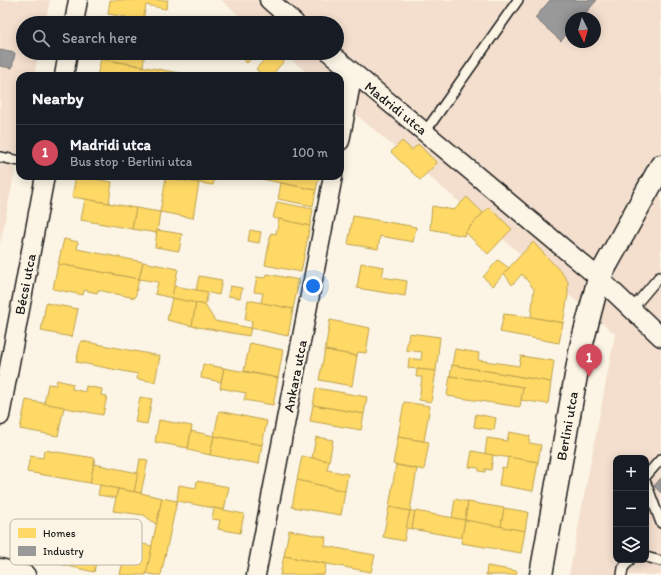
<!DOCTYPE html>
<html lang="en">
<head>
<meta charset="utf-8">
<style>
  body { margin:0; font-family:Itim,sans-serif; background:#20242c; color:#f1f3f6 }
  .controls { position:absolute; right:12px; bottom:12px; display:grid; overflow:hidden; border-radius:8px; box-shadow:0 2px 10px #0003 }
  .controls button { width:36px; height:36px; display:grid; place-items:center; padding:0; border:0; border-bottom:1px solid #363941; background:#171b24; color:#f1f3f6; font:20px sans-serif }
  .compass { position:absolute; left:565px; top:12px; width:36px; height:36px; border-radius:50%; background:#171b24; box-shadow:0 2px 10px #0003; rotate:175deg }
  .you { position:absolute; left:313px; top:286px; width:14px; height:14px; margin:-10px; border:3px solid #fff; border-radius:50%; background:#1a73e8; box-shadow:0 0 0 6px #1a73e833 }
  .badge { display:grid; place-items:center; width:26px; height:26px; border-radius:50%; background:#d1495b; color:#fff; font-size:13px; font-weight:700 }
  .pin { position:absolute; translate:-50% -33px; filter:drop-shadow(0 1px 2px #0008) }
  .pin::after { content:''; position:absolute; top:21px; width:14px; height:12px; background:inherit; clip-path:polygon(0 0,100% 0,50% 100%) }
  .list { margin:0; padding:0; list-style:none }
  h2 { display:flex; justify-content:space-between; align-items:center; height:52px; margin:0; padding:0 16px; font-size:17px }
  h2 small { font-size:13px; font-weight:400; color:#9ea1a6 }
  .list li { display:grid; grid-template-columns:26px 1fr auto; gap:12px; align-items:center; box-sizing:border-box; height:56px; padding:0 16px; border-top:1px solid #363941 }
  .list b { display:block; font-size:15px; white-space:nowrap }
  .list p { margin:0; font-size:13px; white-space:nowrap; color:#9ea1a6 }
  .list em { font-size:13px; font-style:normal; color:#9ea1a6 }
  .icon { flex:none; width:22px; height:22px; fill:none; stroke:currentColor; stroke-width:2; stroke-linecap:round; stroke-linejoin:round }
  .map { position:relative; flex:none; width:661px; height:575px; overflow:hidden }
  .search { position:absolute; background:#171b24; box-shadow:0 2px 10px #0003; left:16px; top:16px; width:328px; height:44px; display:flex; align-items:center; gap:10px; box-sizing:border-box; padding:0 14px; border-radius:22px; color:#9ea1a6; font-size:15px }
  .panel { position:absolute; background:#171b24; box-shadow:0 2px 10px #0003; left:16px; top:72px; width:328px; height:108px; border-radius:12px }
  .map>svg:first-child { display:block }
  .built { fill:#f4dfce; fill-rule:evenodd }
  .homes { fill:#ffd966; stroke:#bba050 }
  .industry { fill:#999; stroke:#747474 }
  .lines { fill:none; stroke-linecap:round; stroke-linejoin:round }
  .service-casing { stroke:#1c1c1c; stroke-width:12 }
  .minor-casing { stroke:#1c1c1c; stroke-width:21 }
  .tertiary-casing { stroke:#1c1c1c; stroke-width:25 }
  .service { stroke:#fcf5e5; stroke-width:9 }
  .minor { stroke:#fcf5e5; stroke-width:18 }
  .tertiary { stroke:#fcf5e5; stroke-width:22 }
  .labels { text-anchor:middle; stroke-width:4; stroke-linejoin:round; paint-order:stroke }
  .street-label { font-size:14px; fill:#1c1c1c; stroke:#fcf5e5 }
  .key { fill:#fcf5e5; stroke:#b9b4a9; stroke-width:1 }
  .key-label { font-size:11px; fill:#1c1c1c }
</style>
</head>
<body>
<div class="map">
<svg width="661" height="575" viewBox="0 0 661 575">
  <rect width="100%" height="100%" fill="#fcf5e5"/>
  <filter id="ink" filterUnits="userSpaceOnUse"><feTurbulence type="fractalNoise" baseFrequency=".025" numOctaves="2"/><feDisplacementMap in="SourceGraphic" scale="8" xChannelSelector="R" yChannelSelector="G"/><feConvolveMatrix kernelMatrix="1 2 1 2 8 2 1 2 1" color-interpolation-filters="sRGB"/></filter>
  <g filter="url(#ink)">
    <!-- built -->
    <g class="built">
      <polygon points="0,0 50,0 45,23 23,23 23,53 39,53 34,76 20,76 20,147 0,245"/>
      <path d="M 221,0 L 661,0 L 661,575 L 569,575 L 615,334 L 340,101 L 340,76 L 311,76 L 283,53 L 337,53 L 337,23 L 248,23 ZM 571,18 L 595,18 L 595,42 L 571,42 ZM 616,458 L 646,458 L 646,560 L 616,560 Z"/>
    </g>
    <!-- homes -->
    <g class="homes">
      <polygon points="110,0 168,0 166,9 146,5 143,20 108,14"/>
      <polygon points="250,17 253,20 255,17 261,23 244,23"/>
      <polygon points="102,53 145,53 143,66 101,59"/>
      <polygon points="236,53 256,53 247,63"/>
      <polygon points="270,53 291,53 271,76 264,76 256,69"/>
      <polygon points="101,59 185,74 184,76 97,76"/>
      <polygon points="402,141 412,150 418,144 437,163 420,180 391,152"/>
      <polygon points="76,176 112,182 109,203 72,197"/>
      <polygon points="179,176 200,176 199,183 178,179"/>
      <polygon points="200,176 215,176 213,185 199,183"/>
      <polygon points="247,176 319,176 316,190"/>
      <polygon points="166,178 199,183 193,218 160,212"/>
      <polygon points="281,183 316,190 313,206 278,199"/>
      <polygon points="467,197 483,213 465,232 464,236 430,229 432,206 454,210"/>
      <polygon points="85,199 136,208 132,229 81,220"/>
      <polygon points="277,202 313,209 310,226 273,218"/>
      <polygon points="489,207 512,229 488,254 465,232"/>
      <polygon points="136,208 160,212 157,233 132,229"/>
      <polygon points="353,216 416,227 413,242 380,236 378,249 348,244"/>
      <polygon points="279,219 310,226 301,272 265,265 271,233 276,234"/>
      <polygon points="157,230 182,234 179,251 155,247"/>
      <polygon points="250,230 261,232 259,243 248,241"/>
      <polygon points="64,239 78,242 77,249 143,262 139,279 58,264"/>
      <polygon points="533,242 562,273 568,282 568,295 563,323 531,317 534,289 522,274 512,285 504,273"/>
      <polygon points="498,260 509,268 493,286 483,277"/>
      <polygon points="143,262 178,269 172,298 155,294 158,282 139,279"/>
      <polygon points="361,263 384,267 382,277 407,281 405,296 357,288"/>
      <polygon points="58,264 139,279 135,298 98,290 97,293 84,290 83,295 53,289"/>
      <polygon points="267,274 299,280 293,309 261,303 263,293 254,292 257,277 266,278"/>
      <polygon points="199,276 222,280 219,295 196,290"/>
      <polygon points="174,286 208,292 205,305 172,298"/>
      <polygon points="230,286 242,288 240,298 228,296"/>
      <polygon points="172,298 196,303 192,326 167,320"/>
      <polygon points="248,300 293,309 288,336 251,328 252,321 245,320"/>
      <polygon points="46,303 78,309 72,337 41,331"/>
      <polygon points="196,303 205,305 215,321 251,328 249,336 192,326"/>
      <polygon points="504,314 531,317 563,323 559,343 500,332"/>
      <polygon points="330,320 370,328 366,353 358,352 357,356 325,350"/>
      <polygon points="409,333 440,337 436,371 408,368 409,358 421,360 422,352 406,350"/>
      <polygon points="81,341 160,356 155,382 137,379 138,374 76,362"/>
      <polygon points="250,343 283,350 278,378 244,371"/>
      <polygon points="455,349 479,353 478,360 519,366 521,356 554,361 551,382 452,365"/>
      <polygon points="325,350 357,356 352,386 319,380"/>
      <polygon points="203,364 224,368 221,382 201,378"/>
      <polygon points="452,365 551,382 548,404 521,400 523,387 450,376"/>
      <polygon points="224,368 278,378 273,405 244,400 246,393 220,388"/>
      <polygon points="417,369 436,371 431,402 419,400 422,377 416,377"/>
      <polygon points="450,376 523,387 520,407 447,396"/>
      <polygon points="57,380 73,384 72,389 85,392 86,386 102,389 101,395 107,396 103,415 44,404 48,384 56,385"/>
      <polygon points="316,388 367,397 364,414 313,405"/>
      <polygon points="140,397 152,399 147,424 135,422"/>
      <polygon points="26,400 64,407 58,436 20,429"/>
      <polygon points="404,402 430,406 424,441 398,437"/>
      <polygon points="313,405 364,414 361,430 310,421"/>
      <polygon points="219,411 267,421 262,445 214,436"/>
      <polygon points="476,414 496,418 494,430 474,427"/>
      <polygon points="159,420 192,426 188,448 155,442"/>
      <polygon points="191,431 214,436 210,455 188,450"/>
      <polygon points="509,432 530,436 529,443 541,445 538,462 485,454 487,438 507,441"/>
      <polygon points="214,436 262,445 259,464 210,455"/>
      <polygon points="316,437 333,440 329,461 312,458"/>
      <polygon points="398,437 429,442 424,470 393,464"/>
      <polygon points="44,450 95,458 90,483 27,472 30,456 43,458"/>
      <polygon points="472,451 493,455 491,470 485,469 485,472 479,471 479,468 469,467"/>
      <polygon points="302,456 329,461 327,470 348,474 345,491 297,480"/>
      <polygon points="508,457 538,462 533,491 499,485 502,467 506,468"/>
      <polygon points="140,459 148,460 141,493 134,492"/>
      <polygon points="94,464 138,473 134,492 90,483"/>
      <polygon points="396,465 417,469 410,511 389,507"/>
      <polygon points="297,480 345,491 341,515 292,507"/>
      <polygon points="197,481 229,487 224,510 177,501 179,485 196,488"/>
      <polygon points="100,485 118,489 116,498 98,495"/>
      <polygon points="118,489 141,493 162,498 157,525 144,515 113,511"/>
      <polygon points="162,498 177,501 161,575 154,575 146,573"/>
      <polygon points="455,499 468,502 465,520 452,518"/>
      <polygon points="468,502 504,508 501,527 465,520"/>
      <polygon points="389,507 410,511 404,541 383,537"/>
      <polygon points="214,508 244,514 240,533 218,529 220,520 212,519"/>
      <polygon points="504,508 528,512 525,531 501,527"/>
      <polygon points="410,511 415,511 412,529 406,528"/>
      <polygon points="415,511 465,520 462,538 412,529"/>
      <polygon points="465,520 525,531 521,553 461,543"/>
      <polygon points="289,530 326,537 325,546 375,555 371,572 284,556"/>
      <polygon points="59,531 101,541 94,572 51,562"/>
      <polygon points="127,541 152,546 146,575 120,575"/>
      <polygon points="284,556 326,564 324,575 280,575"/>
      <polygon points="487,566 517,571 516,575 486,575"/>
    </g>
    <!-- industry -->
    <g class="industry">
      <polygon points="550,0 597,0 581,18 571,18 571,29 561,41 535,18"/>
      <polygon points="0,50 15,53 12,68 0,66"/>
      <polygon points="661,478 661,493 654,486"/>
    </g>
    <g class="lines">
      <defs>
        <g id="service">
          <polyline points="425,132 518,0"/>
          <polyline points="0,157 20,161"/>
          <polyline points="632,309 659,277"/>
          <polyline points="646,476 661,459"/>
          <polyline points="646,483 661,523"/>
          <polyline points="646,557 661,561"/>
          <polyline points="622,575 623,568 630,560"/>
        </g>
        <g id="minor">
          <polyline points="269,0 295,23"/>
          <polyline points="74,23 78,0"/>
          <polyline points="330,53 599,278 661,337"/>
          <polyline points="64,76 68,53"/>
          <polyline points="340,141 353,73"/>
          <polyline points="0,416 45,176"/>
          <polyline points="0,568 26,575"/>
          <polyline points="256,575 333,176"/>
        </g>
        <polyline id="tertiary" points="541,575 581,347 599,278 661,166"/>
      </defs>
      <!-- service casing -->
      <use href="#service" class="service-casing"/>
      <!-- minor casing -->
      <use href="#minor" class="minor-casing"/>
      <!-- tertiary casing -->
      <use href="#tertiary" class="tertiary-casing"/>
      <!-- service -->
      <use href="#service" class="service"/>
      <!-- minor -->
      <use href="#minor" class="minor"/>
      <!-- tertiary -->
      <use href="#tertiary" class="tertiary"/>
    </g>
  </g>
  <g class="labels">
    <!-- street labels -->
    <g class="street-label">
      <text transform="translate(396 108) rotate(39)" y="5">Madridi utca</text>
      <text transform="translate(25 284) rotate(-79)" y="5">Bécsi utca</text>
      <text transform="translate(295 376) rotate(-79)" y="5">Ankara utca</text>
      <text transform="translate(567 426) rotate(-80)" y="5">Berlini utca</text>
    </g>
  </g>
  <!-- legend -->
  <rect x="10" y="519" width="132" height="46" rx="6" class="key"/>
  <rect x="18" y="528" width="18" height="10" fill="#ffd966"/>
  <rect x="18" y="546" width="18" height="10" fill="#999"/>
  <g class="key-label">
    <text x="43" y="537">Homes</text>
    <text x="43" y="555">Industry</text>
  </g>
</svg>
<div class="controls">
<button>+</button>
<button>−</button>
<button><svg class="icon" aria-label="layers" viewBox="0 0 24 24"><path d="M12 4l9 5-9 5-9-5zM3 14l9 5 9-5"/></svg></button>
</div>
<svg class="compass" viewBox="-18 -18 36 36"><path d="M0-13l5 13h-10z" fill="#e53935"/><path d="M0 13l5-13h-10z" fill="#9ea1a6"/></svg>
<div class="you"></div>
<div class="pin badge" style="left:589px;top:377px">1</div>
<div class="search"><svg class="icon" aria-label="search" viewBox="0 0 24 24"><circle cx="10" cy="10" r="6"/><path d="M15 15l6 6"/></svg>Search here</div>
<section class="panel">
<h2>Nearby<small></small></h2>
<ul class="list">
<li><span class="badge">1</span><div><b>Madridi utca</b><p>Bus stop · Berlini utca</p></div><em>100 m</em></li>
</ul>
</section>
</div>
</body>
</html>
